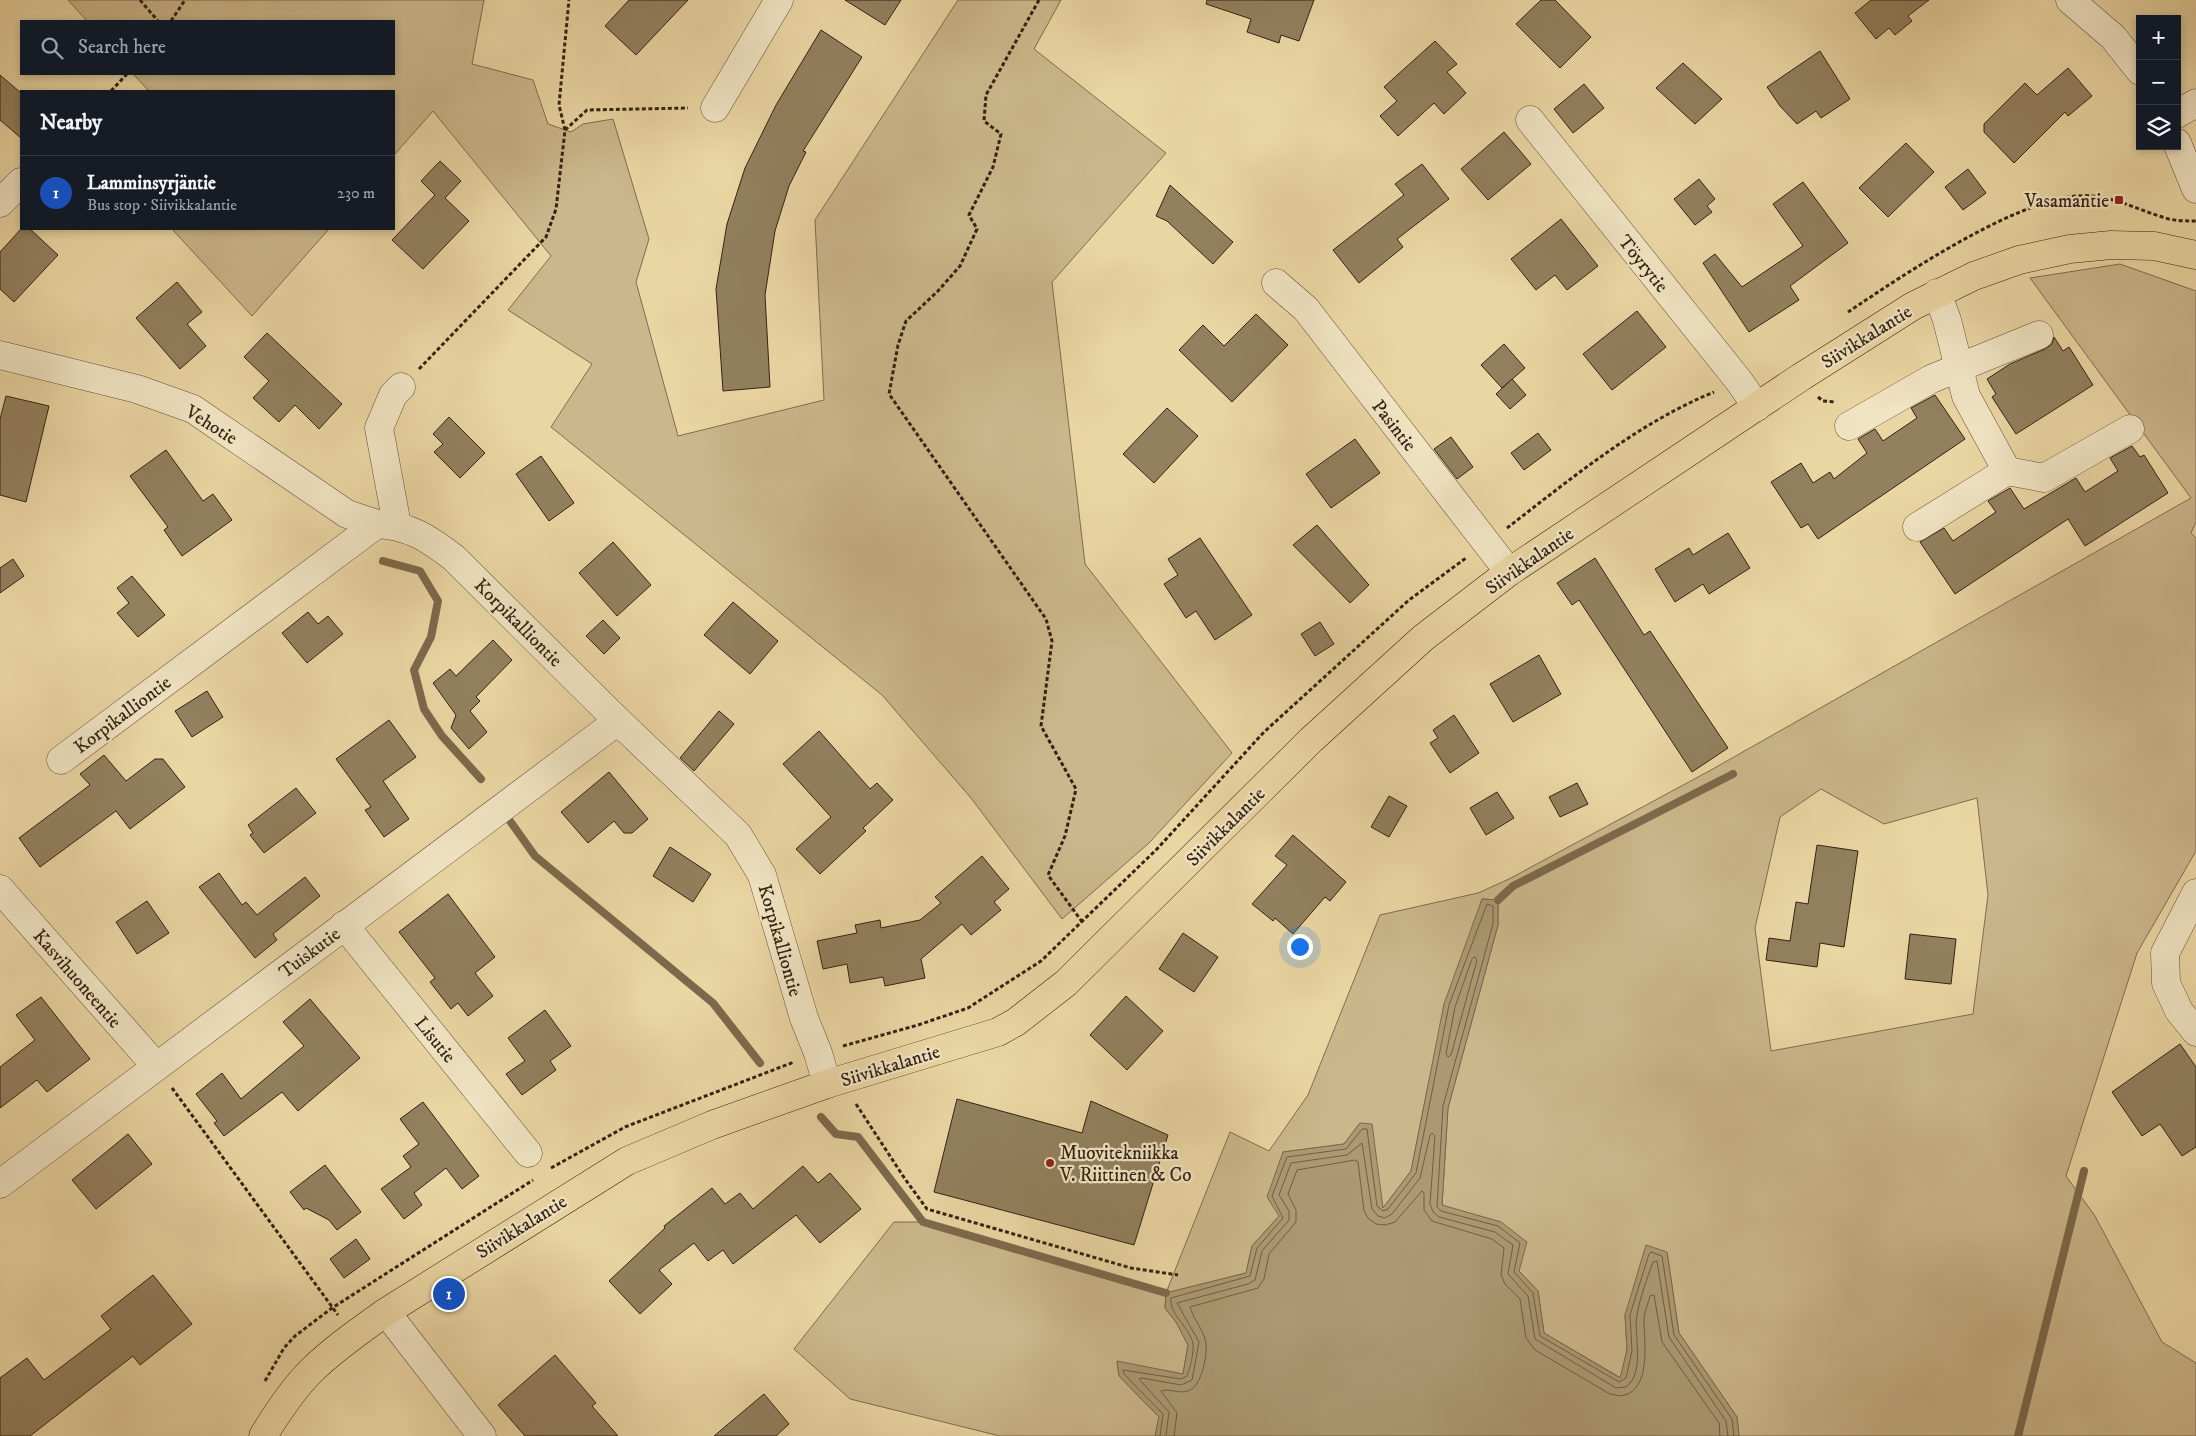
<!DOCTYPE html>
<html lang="en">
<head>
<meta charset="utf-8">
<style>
  body { margin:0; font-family:"IM FELL DW Pica",serif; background:#20242c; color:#f1f3f6 }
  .controls { position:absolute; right:15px; top:15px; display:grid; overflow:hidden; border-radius:0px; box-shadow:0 2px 8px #0003 }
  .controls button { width:45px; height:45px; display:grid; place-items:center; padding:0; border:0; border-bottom:1px solid #363941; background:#171b24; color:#f1f3f6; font:25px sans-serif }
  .you { position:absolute; left:1299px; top:946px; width:18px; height:18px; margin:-12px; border:4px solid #fff; border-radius:50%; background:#1a73e8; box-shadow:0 0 0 8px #1a73e833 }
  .badge { display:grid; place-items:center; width:32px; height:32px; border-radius:50%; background:#db2777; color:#fff; font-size:16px; font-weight:700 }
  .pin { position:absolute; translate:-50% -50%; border:2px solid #fff; box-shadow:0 1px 5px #0006 }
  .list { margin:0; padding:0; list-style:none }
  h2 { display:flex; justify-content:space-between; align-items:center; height:65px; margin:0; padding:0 20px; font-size:21px }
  h2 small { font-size:16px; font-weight:400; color:#9ea1a6 }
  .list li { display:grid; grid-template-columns:32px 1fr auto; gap:15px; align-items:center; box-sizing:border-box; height:75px; padding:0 20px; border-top:1px solid #363941 }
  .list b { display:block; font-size:19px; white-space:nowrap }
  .list p { margin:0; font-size:16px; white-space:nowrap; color:#9ea1a6 }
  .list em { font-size:16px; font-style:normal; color:#9ea1a6 }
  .icon { flex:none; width:28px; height:28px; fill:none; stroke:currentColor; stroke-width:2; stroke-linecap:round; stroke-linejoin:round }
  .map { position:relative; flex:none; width:2196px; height:1436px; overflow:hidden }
  .search { position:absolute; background:#171b24; box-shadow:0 2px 8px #0003; left:20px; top:20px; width:375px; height:55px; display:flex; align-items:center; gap:12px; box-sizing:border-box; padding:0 18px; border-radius:0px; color:#9ea1a6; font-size:19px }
  .panel { position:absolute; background:#171b24; box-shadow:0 2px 8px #0003; left:20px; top:90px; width:375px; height:140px; border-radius:0px }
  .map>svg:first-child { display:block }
  .green { fill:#cbb78b; stroke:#7f6c4f; fill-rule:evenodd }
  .water { fill:#ac9972; stroke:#7c694c }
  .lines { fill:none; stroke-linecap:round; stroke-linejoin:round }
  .shore { stroke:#705e42; stroke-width:1 }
  .stream { stroke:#7c694c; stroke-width:8 }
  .building { fill:#92805e; stroke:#332213 }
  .minor-casing { stroke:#614f37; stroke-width:29 }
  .major-casing { stroke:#332213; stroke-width:29 }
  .path { stroke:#332213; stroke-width:3; stroke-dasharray:4 2.5; stroke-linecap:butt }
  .minor { stroke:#f1e4c3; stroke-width:28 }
  .major { stroke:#ead6a3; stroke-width:28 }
  .poi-dot { fill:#8f2418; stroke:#f1e4c3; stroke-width:2 }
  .labels { text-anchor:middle; stroke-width:4.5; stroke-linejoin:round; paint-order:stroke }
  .poi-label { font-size:19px; fill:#332213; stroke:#f1e4c3; text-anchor:end }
  .street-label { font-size:19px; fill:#332213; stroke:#f1e4c3 }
</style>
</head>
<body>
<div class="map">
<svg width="2196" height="1436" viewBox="0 0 2196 1436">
  <rect width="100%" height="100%" fill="#ead6a3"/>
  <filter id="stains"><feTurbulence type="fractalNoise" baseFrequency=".004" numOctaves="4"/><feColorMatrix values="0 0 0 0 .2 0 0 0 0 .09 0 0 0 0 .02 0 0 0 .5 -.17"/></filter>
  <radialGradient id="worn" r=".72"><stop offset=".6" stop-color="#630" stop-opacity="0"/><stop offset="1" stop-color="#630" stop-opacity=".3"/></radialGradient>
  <!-- green -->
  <g class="green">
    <polygon points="68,0 484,0 472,64 533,80 548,124 571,132 583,124 613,119 649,239 636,282 678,436 824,400 815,220 958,0 1061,0 1034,49 1166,153 1052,282 1085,564 1232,753 1149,843 1062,919 971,798 882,695 551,427 592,364 508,310 551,256 433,111 394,155 394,91 149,91 133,74 394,74 394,21 87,21"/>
    <polygon points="172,229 329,229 252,316"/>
    <path d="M 2120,264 L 2196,291 L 2196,522 L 2191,533 L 2196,538 L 2196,851 L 2137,953 L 2066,1176 L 2095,1216 L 2162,1342 L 2196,1363 L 2196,1436 L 1739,1436 L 1737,1417 L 1679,1333 L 1667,1252 L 1625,1315 L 1627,1350 L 1621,1378 L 1544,1333 L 1538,1291 L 1519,1271 L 1501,1222 L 1442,1206 L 1448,1108 L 1498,925 L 1498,900 L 1482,899 L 1426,1096 L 1411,1171 L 1383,1208 L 1360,1123 L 1344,1144 L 1283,1152 L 1279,1216 L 1252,1246 L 1246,1273 L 1166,1293 L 1165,1308 L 1176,1322 L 1188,1345 L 1183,1374 L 1117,1362 L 1119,1376 L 1159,1417 L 1155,1436 L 1000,1436 L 850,1399 L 794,1349 L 894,1222 L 923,1222 L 1166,1293 L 1230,1132 L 1269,1151 L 1308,1095 L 1380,915 L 1478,893 L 1509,879 L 1711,770 L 2191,498 L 2030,278 ZM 1821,789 L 1884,824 L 1977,798 L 1988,895 L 1973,1014 L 1771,1051 L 1755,928 L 1780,817 Z"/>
  </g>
  <!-- water -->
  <polygon class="water" points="1482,899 1498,900 1498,925 1448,1108 1442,1205 1501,1222 1527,1242 1519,1271 1538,1291 1544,1333 1620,1378 1627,1350 1625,1315 1646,1245 1667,1252 1679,1333 1737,1417 1739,1436 1155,1436 1159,1417 1119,1376 1117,1361 1183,1374 1188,1345 1176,1322 1165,1308 1166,1293 1246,1273 1252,1246 1279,1216 1267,1197 1283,1152 1344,1144 1360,1123 1372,1124 1383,1208 1411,1171 1444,1004"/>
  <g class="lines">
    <!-- shore -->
    <g class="shore">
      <polygon points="1475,957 1477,960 1451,1055 1448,1057 1446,1054 1455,1007 1472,959"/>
      <path d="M 1160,1436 L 1163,1414 L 1124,1374 L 1123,1370 L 1181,1379 L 1187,1376 C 1190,1368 1194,1353 1193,1344 C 1190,1327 1169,1315 1171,1298 L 1250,1276 L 1257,1248 L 1283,1218 L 1272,1196 L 1287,1157 L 1346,1149 L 1362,1129 L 1367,1129 L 1377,1206 L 1383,1211 L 1388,1209 L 1416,1173 L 1449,1005 L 1487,904 L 1493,906 L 1493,924 L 1443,1106 L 1437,1207 L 1441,1211 L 1498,1226 L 1520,1243 L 1514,1272 L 1533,1293 L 1540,1336 L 1619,1382 L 1626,1378 L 1632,1351 L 1630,1315 L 1649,1254 L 1651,1252 L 1662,1256 L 1674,1335 L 1732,1419 L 1734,1436"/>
      <path d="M 1166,1436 L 1169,1412 L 1139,1379 L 1142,1378 L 1181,1385 L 1192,1380 L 1199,1342 L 1177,1303 L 1248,1284 L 1255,1280 L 1262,1251 L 1289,1220 L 1289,1211 L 1279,1195 L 1291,1163 L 1347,1155 L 1362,1143 L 1372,1209 L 1378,1216 L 1385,1218 L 1392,1214 L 1420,1178 L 1430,1135 L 1432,1133 L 1435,1136 L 1430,1204 L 1433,1212 L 1439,1217 L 1495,1232 L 1513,1245 L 1508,1274 L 1528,1296 L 1535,1339 L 1616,1388 L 1626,1387 C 1646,1372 1633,1335 1637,1315 C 1640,1297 1647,1279 1653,1262 L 1657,1261 L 1669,1337 L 1726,1421 L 1728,1436"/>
      <path d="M 1174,1436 L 1177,1413 L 1161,1391 C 1169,1388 1179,1394 1188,1391 C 1202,1387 1209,1352 1205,1339 C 1202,1328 1193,1318 1190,1307 L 1258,1288 L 1264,1279 L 1269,1254 L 1296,1222 L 1296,1210 L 1288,1194 L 1297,1170 L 1355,1160 L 1358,1162 L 1364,1211 L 1368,1218 L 1376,1224 L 1385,1225 L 1395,1222 L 1422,1191 L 1424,1193 L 1424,1210 L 1432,1221 L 1492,1239 L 1504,1248 L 1501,1275 L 1505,1284 L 1520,1299 L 1526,1338 L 1535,1350 L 1610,1394 L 1620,1396 L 1628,1394 C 1651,1382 1644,1341 1644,1320 C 1644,1312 1648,1304 1650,1296 L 1654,1295 L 1662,1342 L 1719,1423 L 1720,1436"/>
    </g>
    <!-- stream -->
    <g class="stream">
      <polyline points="383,561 420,571 438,601 431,637 414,670 424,709 442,736 481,779"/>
      <polyline points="510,821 535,856 713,1003 760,1063"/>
      <polyline points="1498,900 1513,886 1733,774"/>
      <polyline points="821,1117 836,1134 858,1137 923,1222 1166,1293"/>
      <polyline points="2018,1436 2084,1171"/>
    </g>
  </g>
  <!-- building -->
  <g class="building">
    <polygon points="629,0 688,0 636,55 605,26"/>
    <polygon points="845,0 901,0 885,25"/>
    <polygon points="1207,0 1314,0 1299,41 1281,35 1279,43 1247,32 1251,19 1206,4"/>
    <polygon points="1541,0 1555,0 1591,37 1560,68 1516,24"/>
    <polygon points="1871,0 1929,0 1908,16 1912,21 1895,35 1889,28 1876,39 1855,13"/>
    <polygon points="821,30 862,57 803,151 806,152 789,186 775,231 765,295 770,387 723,391 716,289 727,224 745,168 776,105"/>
    <polygon points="1435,41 1457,64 1447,72 1466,93 1444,114 1434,103 1398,136 1380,116 1397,101 1384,87"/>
    <polygon points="1820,51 1850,99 1821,118 1816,111 1797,124 1780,106 1767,87"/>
    <polygon points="1683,63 1722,99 1695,124 1656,88"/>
    <polygon points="2068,68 2092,96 2068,116 2065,112 2014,163 1984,132 1984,124 2025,83 2037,95"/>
    <polygon points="0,75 21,93 21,138 0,120"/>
    <polygon points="1584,84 1604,108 1573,133 1554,109"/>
    <polygon points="1504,132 1531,164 1488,200 1461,169"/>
    <polygon points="1906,143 1934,172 1888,217 1859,188"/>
    <polygon points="440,161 461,181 445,198 469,221 423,269 392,240 435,195 421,181"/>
    <polygon points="1422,164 1449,199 1397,239 1403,247 1359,283 1333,250 1404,195 1395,184"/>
    <polygon points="1968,169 1986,193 1963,210 1945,187"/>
    <polygon points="1699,179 1715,199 1707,206 1712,212 1695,225 1674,199"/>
    <polygon points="1803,182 1848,243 1790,286 1799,300 1749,332 1703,263 1715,254 1742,287 1803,246 1773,204"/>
    <polygon points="1170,185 1233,242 1213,264 1167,221 1156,216"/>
    <polygon points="1561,219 1598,266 1567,290 1555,275 1536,290 1511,259"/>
    <polygon points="21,229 30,229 58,255 14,302 0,289 0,252"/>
    <polygon points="177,282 202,312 187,324 206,346 180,369 136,318"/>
    <polygon points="1637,311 1666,347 1612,390 1583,354"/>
    <polygon points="1256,314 1288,345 1232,402 1179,350 1203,325 1224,346"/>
    <polygon points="267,333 342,404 319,429 295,405 279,422 253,398 269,381 244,357"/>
    <polygon points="2054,337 2063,351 2069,347 2093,385 2016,434 1992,397 1996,394 1987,379 2010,364 2045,349 2052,344"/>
    <polygon points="1504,344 1525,368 1502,388 1481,365"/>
    <polygon points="1512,379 1526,395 1510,409 1496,394"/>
    <polygon points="1935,395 1965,439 1818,539 1808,524 1801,528 1771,482 1801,463 1813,483 1830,472 1834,479 1867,453 1858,439 1875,429 1883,441 1917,418 1911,408"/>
    <polygon points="6,396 49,406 26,502 0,495 0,419"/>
    <polygon points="1167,408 1198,436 1154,483 1123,454"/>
    <polygon points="449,417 485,453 460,478 434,452 443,444 433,434"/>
    <polygon points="1538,433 1551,450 1524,470 1511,453"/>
    <polygon points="1451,437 1473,467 1457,479 1434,449"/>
    <polygon points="1355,439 1380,473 1331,508 1306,474"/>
    <polygon points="2132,446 2140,457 2144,455 2168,493 2085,546 2068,519 1955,594 1920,542 1944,528 1953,541 1996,512 1988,501 2010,488 2024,509 2076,478 2085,492 2118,471 2110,458"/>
    <polygon points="166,450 203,501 213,494 232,520 182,556 164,530 168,527 130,476"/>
    <polygon points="541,456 574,503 549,521 516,474"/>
    <polygon points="1317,525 1369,585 1350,603 1293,545"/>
    <polygon points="1728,533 1750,568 1709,594 1703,584 1675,602 1655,569 1689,548 1693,555"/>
    <polygon points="1200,538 1252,615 1215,640 1196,611 1186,618 1164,584 1178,575 1168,559"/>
    <polygon points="613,542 651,585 617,616 579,573"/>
    <polygon points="1595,558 1644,635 1650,631 1728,748 1692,772 1579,600 1572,605 1557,583"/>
    <polygon points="13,559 24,576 0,593 0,568"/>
    <polygon points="132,576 165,615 138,637 117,613 129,603 117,588"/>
    <polygon points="733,602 778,641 750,674 704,635"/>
    <polygon points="308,612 318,624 328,616 343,634 307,663 282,633"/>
    <polygon points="603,620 620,638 604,654 586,636"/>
    <polygon points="1320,622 1334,644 1315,656 1301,634"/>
    <polygon points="493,640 512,660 476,697 480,701 470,711 487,732 469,749 451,728 456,715 433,683 450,669 456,676"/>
    <polygon points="1539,655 1561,694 1513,722 1490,684"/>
    <polygon points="207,691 223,717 192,737 175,711"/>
    <polygon points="719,711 734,724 694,771 680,758"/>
    <polygon points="1454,715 1479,753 1450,773 1430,743 1438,738 1433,730"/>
    <polygon points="389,720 416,757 383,781 409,819 384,837 365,810 371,807 336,759"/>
    <polygon points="819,731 870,789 877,783 893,800 863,828 866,831 820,874 796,849 831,817 783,764"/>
    <polygon points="104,755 126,781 155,759 163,759 185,787 130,829 116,811 40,867 19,838 90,785 80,774"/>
    <polygon points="609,772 648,819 632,833 624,833 614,821 588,843 561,812"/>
    <polygon points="1577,783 1588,804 1560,817 1549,797"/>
    <polygon points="296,788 316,813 264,853 250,835 253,833 248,825"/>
    <polygon points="1497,792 1514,818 1486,835 1470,808"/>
    <polygon points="1389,796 1407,806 1389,837 1371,827"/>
    <polygon points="1293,835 1346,882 1330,901 1325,897 1293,934 1275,918 1273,921 1252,904 1287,865 1275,856"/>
    <polygon points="1817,845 1858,851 1844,947 1820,943 1817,967 1766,960 1769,938 1790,941 1796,902 1808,904"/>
    <polygon points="670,847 711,874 693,902 653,876"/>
    <polygon points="982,856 1009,889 994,902 1001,910 971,935 962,924 921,959 925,978 885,986 883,977 850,983 847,964 823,969 817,941 857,933 855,925 880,920 881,928 920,920 941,903 935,897"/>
    <polygon points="219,873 242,905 246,902 257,915 305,877 320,896 273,934 277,940 255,958 199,887"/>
    <polygon points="448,894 495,957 475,973 493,996 468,1016 458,1003 451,1009 430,982 435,978 399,932"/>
    <polygon points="147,901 169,933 137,954 116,922"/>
    <polygon points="1183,933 1218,957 1194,992 1159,969"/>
    <polygon points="1910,934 1956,939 1951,984 1905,979"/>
    <polygon points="1126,996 1163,1031 1127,1070 1090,1035"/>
    <polygon points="41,997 90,1059 47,1092 37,1080 0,1108 0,1067 35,1040 16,1015"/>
    <polygon points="310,999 360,1058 298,1111 282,1092 224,1136 214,1123 217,1121 196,1094 222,1073 241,1099 304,1046 283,1022"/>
    <polygon points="545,1010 571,1046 550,1061 556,1070 522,1095 506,1074 525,1061 508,1038"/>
    <polygon points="2180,1044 2196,1067 2196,1147 2182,1156 2160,1124 2142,1136 2112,1092"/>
    <polygon points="957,1099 1082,1133 1091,1101 1168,1135 1134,1245 934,1192"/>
    <polygon points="423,1102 479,1176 462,1189 446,1168 414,1193 422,1205 404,1219 381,1189 411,1167 403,1156 419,1144 400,1119"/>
    <polygon points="128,1134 152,1164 96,1209 72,1180"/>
    <polygon points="325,1165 361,1212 337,1230 329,1220 306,1208 304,1210 290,1192"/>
    <polygon points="803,1166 818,1183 830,1173 861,1209 820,1243 796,1215 733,1264 723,1250 708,1261 694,1243 659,1270 672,1284 640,1314 609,1281 665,1228 664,1226 712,1188 725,1204 740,1193 753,1209"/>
    <polygon points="356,1239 370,1259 344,1278 330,1259"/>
    <polygon points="153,1275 192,1324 140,1365 133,1356 30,1436 0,1436 0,1378 27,1358 44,1380 111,1329 101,1316"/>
    <polygon points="555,1355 596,1403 592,1406 618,1436 525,1436 498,1405"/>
    <polygon points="764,1394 789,1424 776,1436 714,1436"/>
  </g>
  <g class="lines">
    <defs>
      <g id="minor">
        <polyline points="2070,0 2113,37 2140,71"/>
        <polyline points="715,108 779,0"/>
        <polyline points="2177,114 2196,103"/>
        <polyline points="1530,120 1739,381 1757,407"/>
        <polyline points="2177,143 2196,189"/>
        <polyline points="0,203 21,182"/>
        <polyline points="1276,283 1306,309 1509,572"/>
        <polyline points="0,355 137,389 193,409 347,514 377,524"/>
        <polyline points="1849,426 1931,379 2039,335"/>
        <polyline points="2007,471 2044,478 2130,429"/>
        <polyline points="397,525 379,428 393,395 401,387"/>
        <polyline points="1917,527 2007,471 1966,396 1947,320 1937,293"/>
        <path d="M 61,760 L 377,524 C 410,526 428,538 454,558 L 618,721 L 738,835 L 762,875 L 804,1018 L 818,1053 L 827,1084"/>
        <polyline points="0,889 156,1066"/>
        <polyline points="2196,893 2165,953 2166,983 2179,1011 2196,1032"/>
        <polyline points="344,925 528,1153"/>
        <polyline points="0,1184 618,721"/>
        <polyline points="386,1312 482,1436"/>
      </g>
      <path id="major" d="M 263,1436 C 277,1413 292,1390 311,1371 C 333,1349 361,1330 386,1312 L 627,1161 L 712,1125 L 827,1084 L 998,1032 L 1016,1022 L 1066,983 L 1311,740 L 1423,638 L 1509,572 L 1801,377 L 1913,306 L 1974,276 L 2019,260 L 2070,249 L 2111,245 L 2154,246 L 2196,255"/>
    </defs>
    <!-- minor casing -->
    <use href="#minor" class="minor-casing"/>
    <!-- major casing -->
    <use href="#major" class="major-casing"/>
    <!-- path -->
    <g class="path">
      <polyline points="140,0 158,21"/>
      <polyline points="1039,0 986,95 984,121 1001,134 993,167 969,215 977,229 960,266 938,291 906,321 898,345 889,394 1046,619 1052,641 1041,726 1076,789 1065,836 1048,875 1083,923"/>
      <polyline points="171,21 185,0"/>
      <polyline points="111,91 127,74"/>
      <polyline points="565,130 559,105 569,0"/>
      <path d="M 1848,312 C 1902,276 2029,189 2093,196 C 2120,199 2143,212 2169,219 C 2178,221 2187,221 2196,221"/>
      <polyline points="419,369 546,237 556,209 565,130 587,110 688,108"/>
      <polyline points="1818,397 1823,401 1835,402"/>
      <path d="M 1507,528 C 1572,478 1638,423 1714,392"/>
      <polyline points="843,1046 918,1025 968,1008 1041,961 1157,849 1264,732 1409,600 1466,558"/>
      <polyline points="172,1088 338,1315"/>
      <polyline points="856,1104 905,1179 927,1209 1131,1268 1178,1275"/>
      <polyline points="551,1168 625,1127 794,1062"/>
      <polyline points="265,1381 284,1348 295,1336 332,1308 533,1180"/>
    </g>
    <!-- minor -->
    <use href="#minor" class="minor"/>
    <!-- major -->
    <use href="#major" class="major"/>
  </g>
  <!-- markers -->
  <g class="poi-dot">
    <rect x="2114" y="195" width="10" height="10" rx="2.5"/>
    <circle cx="1050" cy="1163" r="5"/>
  </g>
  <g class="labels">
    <!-- poi labels -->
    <g class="poi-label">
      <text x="2109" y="207">Vasamantie</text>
      <text x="1060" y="1159" text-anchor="start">Muovitekniikka<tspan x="1060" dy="22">V. Riittinen &amp; Co</tspan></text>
    </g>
    <!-- street labels -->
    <g class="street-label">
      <text transform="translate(1644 263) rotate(51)" y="7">Töyrytie</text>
      <text transform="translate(1866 336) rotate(-32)" y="7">Siivikkalantie</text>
      <text transform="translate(212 424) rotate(32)" y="7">Vehotie</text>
      <text transform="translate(1395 425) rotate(52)" y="7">Pasintie</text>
      <text transform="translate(1529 560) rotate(-35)" y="7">Siivikkalantie</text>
      <text transform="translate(519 622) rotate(45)" y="7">Korpikalliontie</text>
      <text transform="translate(122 714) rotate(-37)" y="7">Korpikalliontie</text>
      <text transform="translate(1225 826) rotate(-45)" y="7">Siivikkalantie</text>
      <text transform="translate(781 940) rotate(74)" y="7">Korpikalliontie</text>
      <text transform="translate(309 952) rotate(-37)" y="7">Tuiskutie</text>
      <text transform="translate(78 978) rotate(49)" y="7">Kasvihuoneentie</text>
      <text transform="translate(436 1039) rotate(51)" y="7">Lisutie</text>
      <text transform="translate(890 1065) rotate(-17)" y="7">Siivikkalantie</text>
      <text transform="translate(521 1226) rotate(-32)" y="7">Siivikkalantie</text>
    </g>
  </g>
  <rect width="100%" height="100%" filter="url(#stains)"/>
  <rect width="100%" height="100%" fill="url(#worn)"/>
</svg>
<div class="controls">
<button>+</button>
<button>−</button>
<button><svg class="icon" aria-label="layers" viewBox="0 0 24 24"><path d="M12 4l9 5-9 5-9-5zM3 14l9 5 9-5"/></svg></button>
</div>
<div class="you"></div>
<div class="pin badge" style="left:449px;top:1294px;background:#1a4fb4">1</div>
<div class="search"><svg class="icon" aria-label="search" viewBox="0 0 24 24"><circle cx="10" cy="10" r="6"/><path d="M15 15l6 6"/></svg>Search here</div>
<section class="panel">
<h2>Nearby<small></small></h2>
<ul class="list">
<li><span class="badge" style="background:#1a4fb4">1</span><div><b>Lamminsyrjäntie</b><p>Bus stop · Siivikkalantie</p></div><em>230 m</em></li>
</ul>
</section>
</div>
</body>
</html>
